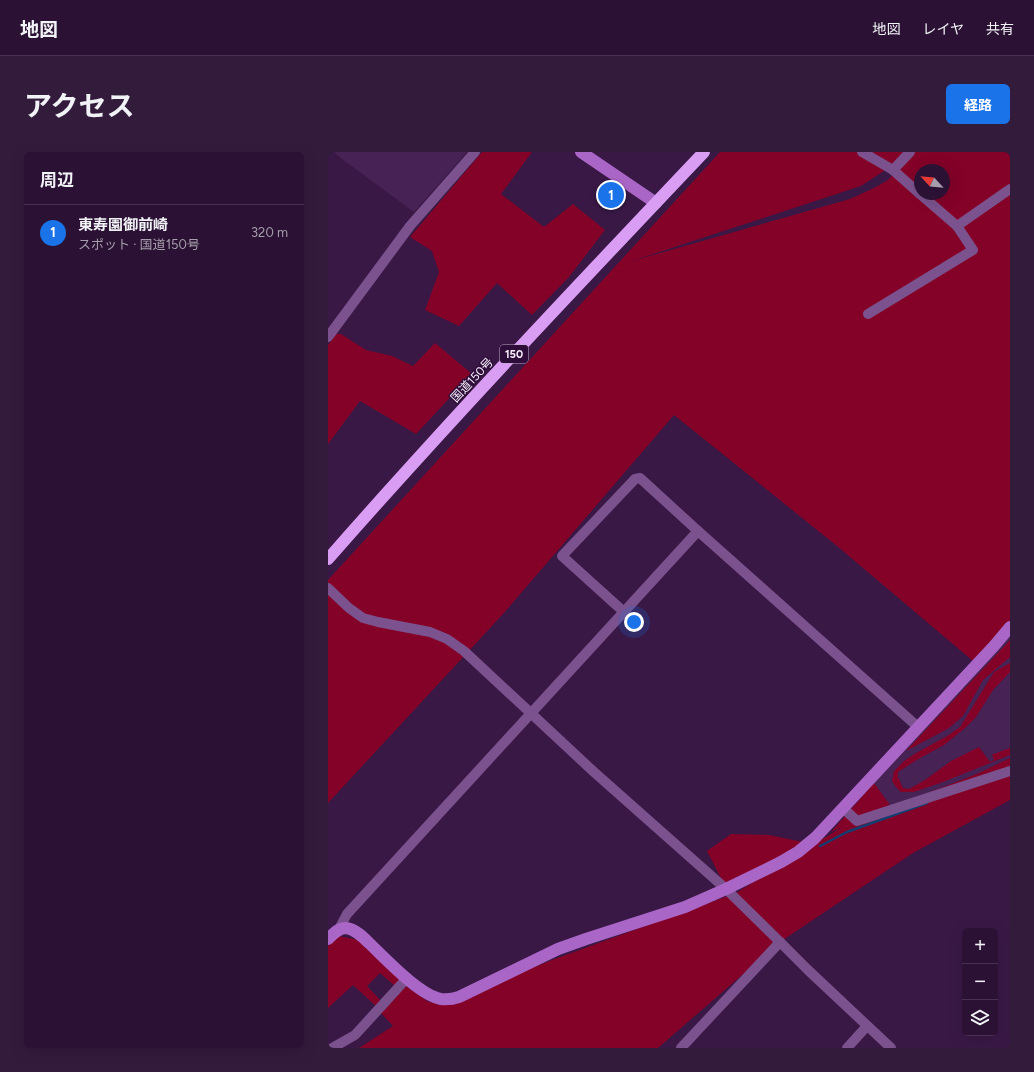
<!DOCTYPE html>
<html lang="ja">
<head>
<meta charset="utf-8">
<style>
  body { margin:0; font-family:Figtree,"Noto Sans JP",sans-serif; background:#331b3c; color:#f1f3f6 }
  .controls { position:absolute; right:12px; bottom:12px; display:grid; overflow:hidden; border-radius:6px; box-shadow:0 4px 16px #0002 }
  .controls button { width:36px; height:36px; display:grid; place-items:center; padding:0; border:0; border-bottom:1px solid #47324f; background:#2b1234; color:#f1f3f6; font:20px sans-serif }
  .compass { position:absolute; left:586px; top:12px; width:36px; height:36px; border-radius:50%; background:#2b1234; box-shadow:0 4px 16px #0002; rotate:296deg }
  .you { position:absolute; left:306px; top:470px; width:14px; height:14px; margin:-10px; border:3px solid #fff; border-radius:50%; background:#1a73e8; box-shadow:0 0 0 6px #1a73e833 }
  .badge { display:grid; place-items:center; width:26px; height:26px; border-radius:50%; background:#1a73e8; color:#fff; font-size:13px; font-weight:700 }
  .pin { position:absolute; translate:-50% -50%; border:2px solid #fff; box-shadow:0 1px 4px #0006 }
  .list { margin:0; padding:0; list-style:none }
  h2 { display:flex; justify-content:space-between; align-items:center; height:52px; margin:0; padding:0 16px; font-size:17px }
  h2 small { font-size:13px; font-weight:400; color:#a69eac }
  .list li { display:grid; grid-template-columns:26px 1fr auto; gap:12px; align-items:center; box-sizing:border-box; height:56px; padding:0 16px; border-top:1px solid #47324f }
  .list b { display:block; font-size:15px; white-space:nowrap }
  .list p { margin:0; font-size:13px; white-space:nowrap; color:#a69eac }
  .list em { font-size:13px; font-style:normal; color:#a69eac }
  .icon { flex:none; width:22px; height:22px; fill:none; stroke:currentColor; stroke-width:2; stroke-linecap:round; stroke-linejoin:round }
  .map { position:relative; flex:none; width:682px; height:896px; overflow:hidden; border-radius:6px }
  header { display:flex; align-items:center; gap:24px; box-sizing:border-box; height:56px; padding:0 20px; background:#2b1234; border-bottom:1px solid #47324f }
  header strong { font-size:19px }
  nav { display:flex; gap:22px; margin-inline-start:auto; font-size:14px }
  .intro { display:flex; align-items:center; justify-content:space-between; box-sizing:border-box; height:96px; padding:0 24px }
  h1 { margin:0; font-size:28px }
  .button { padding:10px 18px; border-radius:6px; background:#1a73e8; color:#fff; font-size:14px; font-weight:700 }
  main { display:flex; gap:24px; padding:0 24px }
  aside { flex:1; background:#2b1234; border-radius:6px; box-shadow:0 4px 16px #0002 }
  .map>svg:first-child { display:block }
  .built { fill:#472255 }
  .green { fill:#840128; fill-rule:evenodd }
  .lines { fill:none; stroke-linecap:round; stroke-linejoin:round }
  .stream { stroke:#133e72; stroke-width:2.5 }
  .street { stroke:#7b528d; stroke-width:10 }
  .secondary { stroke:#aa66c6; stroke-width:12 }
  .highway { stroke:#da9df4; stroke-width:12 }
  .labels { text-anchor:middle; stroke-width:3; stroke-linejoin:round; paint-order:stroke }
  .shield { fill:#2e0d3b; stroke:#bbabc1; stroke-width:1 }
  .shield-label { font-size:11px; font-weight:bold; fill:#f7effb }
  .street-label { font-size:12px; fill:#f7effb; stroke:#2e0d3b }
</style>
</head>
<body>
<header>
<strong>地図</strong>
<nav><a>地図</a><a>レイヤ</a><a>共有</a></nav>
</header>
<div class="intro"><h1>アクセス</h1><a class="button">経路</a></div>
<main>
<aside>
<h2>周辺<small></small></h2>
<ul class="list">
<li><span class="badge">1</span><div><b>東寿園御前崎</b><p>スポット · 国道150号</p></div><em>320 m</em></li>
</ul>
</aside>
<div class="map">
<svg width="682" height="896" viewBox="0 0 682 896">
  <rect width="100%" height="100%" fill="#391846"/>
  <!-- built -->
  <g class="built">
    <polygon points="6,0 139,0 86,60 14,7"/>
    <polygon points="682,473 682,619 532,669 517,658"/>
  </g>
  <!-- green -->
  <g class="green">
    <polygon points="154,0 204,0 173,42 216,75 245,52 277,78 241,125 204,163 169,131 131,174 97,158 111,120 104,99 82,85"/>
    <path d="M 392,0 L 577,0 L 568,11 L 533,34 L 304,109 L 522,47 L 548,35 L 560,28 L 585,0 L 682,0 L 682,468 L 645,509 L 509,394 L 346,263 L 176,461 L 0,651 L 0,428 ZM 592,18 L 616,18 L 616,42 L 592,42 Z"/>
    <polygon points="8,182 13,182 38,198 64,204 85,214 107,191 144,222 88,282 32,249 0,292 0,193"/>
    <polygon points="682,488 682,505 655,528 635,564 621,576 578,599"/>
    <polygon points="682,511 682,520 665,538 648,565 637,576 616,593 592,606 570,620 570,625 575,636 581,637 597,628 623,609 651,595 662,610 666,608 664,602 666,602 682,596 682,603 615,630 586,640 573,640 568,635 564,629 566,619 576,609 588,601 619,584 632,575 666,520"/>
    <polygon points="682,606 682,648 585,701 452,790 330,896 31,896 65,874 53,861 78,834 99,849 113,853 224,808 408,741 514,675 503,680 546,631 562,653 528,669 651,621"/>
    <polygon points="403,682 441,683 475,690 455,704 396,732 379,699"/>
    <polygon points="10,784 32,788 74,828 68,835 52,821 39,834 54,850 49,855 25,833 0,856 0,794"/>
  </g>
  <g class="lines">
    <!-- stream -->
    <polyline class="stream" points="492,694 519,680 599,651"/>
    <!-- street -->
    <g class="street">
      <polyline points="534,0 565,18 592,42"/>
      <polyline points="565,18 582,0"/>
      <polyline points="629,74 682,37"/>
      <polyline points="540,162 645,98 629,74 592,42"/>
      <polyline points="0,185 82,74 147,0"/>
      <polyline points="0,436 21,456 35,466 50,470 102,480 119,487 136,499 266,620 398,737 452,790 480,818 563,896"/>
      <polyline points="296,460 234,404 307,327 312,326 370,379 590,575"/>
      <polyline points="515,656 529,669 682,619"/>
      <polyline points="11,777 19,762 370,379"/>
      <polyline points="4,896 27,883 79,826"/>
      <polyline points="353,896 452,790"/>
      <polyline points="519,896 539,874"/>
    </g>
    <!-- secondary -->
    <g class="secondary">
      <polyline points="253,0 328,51"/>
      <path d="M 0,787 C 5,782 10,776 18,776 C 27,777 35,785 41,791 C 58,807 91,843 113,847 C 120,848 125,847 131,845 L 230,797 L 258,787 L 357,755 L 398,737 L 453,710 L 470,700 L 487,686 L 515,656 L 666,494 L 682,475"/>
    </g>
    <!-- highway -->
    <path class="highway" d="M 0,407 C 122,268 249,134 376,0"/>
  </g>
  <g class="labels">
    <!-- shield labels -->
    <rect class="shield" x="172" y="193" width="28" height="18" rx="3"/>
    <g class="shield-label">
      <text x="186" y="206">150</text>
    </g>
    <!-- street labels -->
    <g class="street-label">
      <text transform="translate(144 228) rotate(-47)" y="4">国道150号</text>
    </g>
  </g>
</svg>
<div class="controls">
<button>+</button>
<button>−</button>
<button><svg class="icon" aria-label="layers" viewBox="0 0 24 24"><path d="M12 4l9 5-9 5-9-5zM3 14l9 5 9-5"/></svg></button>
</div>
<svg class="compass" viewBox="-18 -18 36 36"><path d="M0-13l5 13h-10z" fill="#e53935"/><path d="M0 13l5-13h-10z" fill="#a69eac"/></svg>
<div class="you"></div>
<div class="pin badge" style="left:283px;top:43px">1</div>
</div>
</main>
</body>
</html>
